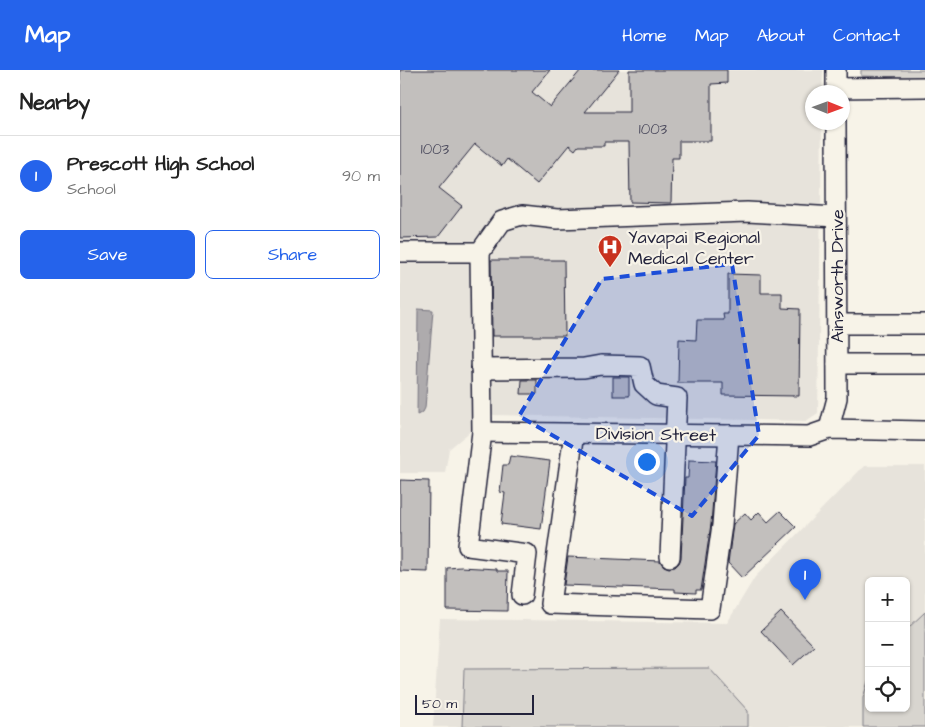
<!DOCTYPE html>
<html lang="en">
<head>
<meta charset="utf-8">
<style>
  body { margin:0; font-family:"Architects Daughter",sans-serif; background:#f6f6f6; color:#222 }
  .controls { position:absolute; right:15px; bottom:15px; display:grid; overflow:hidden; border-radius:8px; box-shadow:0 1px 4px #0004 }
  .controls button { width:45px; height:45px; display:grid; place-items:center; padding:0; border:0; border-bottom:1px solid #e0e0e0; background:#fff; color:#222; font:25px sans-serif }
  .compass { position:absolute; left:405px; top:15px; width:45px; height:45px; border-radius:50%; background:#fff; box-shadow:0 1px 4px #0004; rotate:91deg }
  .scale { position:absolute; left:15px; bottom:12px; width:119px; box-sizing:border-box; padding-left:5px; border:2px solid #22223b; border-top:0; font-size:14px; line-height:18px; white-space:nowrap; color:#22223b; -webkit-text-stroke:4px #f7f3e8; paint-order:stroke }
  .you { position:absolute; left:246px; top:391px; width:18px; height:18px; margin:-12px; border:4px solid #fff; border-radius:50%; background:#1a73e8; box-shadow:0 0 0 8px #1a73e833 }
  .badge { display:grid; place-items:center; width:32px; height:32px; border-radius:50%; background:#2563eb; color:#fff; font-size:16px; font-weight:700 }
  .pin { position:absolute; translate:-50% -41px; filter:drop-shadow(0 1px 2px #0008) }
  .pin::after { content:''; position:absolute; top:26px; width:18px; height:15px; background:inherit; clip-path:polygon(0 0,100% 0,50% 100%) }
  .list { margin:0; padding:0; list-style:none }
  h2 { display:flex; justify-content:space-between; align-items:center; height:65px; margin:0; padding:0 20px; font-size:21px }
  h2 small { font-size:16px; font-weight:400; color:#767676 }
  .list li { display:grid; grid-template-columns:32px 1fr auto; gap:15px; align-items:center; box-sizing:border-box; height:80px; padding:0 20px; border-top:1px solid #e0e0e0 }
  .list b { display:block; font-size:19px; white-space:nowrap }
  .list p { margin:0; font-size:16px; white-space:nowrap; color:#767676 }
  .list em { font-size:16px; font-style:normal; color:#767676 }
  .actions { display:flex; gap:10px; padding:15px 20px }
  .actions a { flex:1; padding:11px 0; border:1px solid #2563eb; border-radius:8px; text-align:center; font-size:18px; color:#2563eb }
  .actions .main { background:#2563eb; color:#fff }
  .icon { flex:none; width:28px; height:28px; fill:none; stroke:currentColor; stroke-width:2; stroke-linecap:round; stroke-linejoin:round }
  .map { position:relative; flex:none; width:525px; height:657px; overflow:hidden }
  header { display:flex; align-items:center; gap:30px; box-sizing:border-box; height:70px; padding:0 25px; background:#2563eb; color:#fff }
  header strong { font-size:24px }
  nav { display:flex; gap:28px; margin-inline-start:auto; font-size:18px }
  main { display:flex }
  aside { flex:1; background:#fff }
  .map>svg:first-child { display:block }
  .built { fill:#e7e3db; fill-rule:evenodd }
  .green { fill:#d8d5cf; stroke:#7d7c85 }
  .water { fill:#aeabad; stroke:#76747f }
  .building { fill:#c2bfbd; stroke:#22223b }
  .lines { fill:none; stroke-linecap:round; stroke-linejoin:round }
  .minor-casing { stroke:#22223b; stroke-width:22 }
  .minor { stroke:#f7f3e8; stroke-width:19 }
  .marked { fill:#1d4ed8; fill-opacity:0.2; stroke:#1d4ed8; stroke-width:4; stroke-dasharray:10 6; stroke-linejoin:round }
  .labels { text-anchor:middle; stroke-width:4.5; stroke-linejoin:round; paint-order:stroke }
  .number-label { font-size:15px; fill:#4a495c }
  .poi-label { font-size:18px; fill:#22223b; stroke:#f7f3e8; text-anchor:start }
  .street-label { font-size:18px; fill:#22223b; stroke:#f7f3e8 }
</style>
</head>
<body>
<header>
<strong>Map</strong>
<nav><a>Home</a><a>Map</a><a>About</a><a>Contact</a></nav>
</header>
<main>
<aside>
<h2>Nearby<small></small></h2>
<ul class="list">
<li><span class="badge">1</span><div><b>Prescott High School</b><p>School</p></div><em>90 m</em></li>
</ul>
<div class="actions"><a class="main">Save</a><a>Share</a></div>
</aside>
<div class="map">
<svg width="525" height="657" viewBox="0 0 525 657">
  <rect width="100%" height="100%" fill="#f7f3e8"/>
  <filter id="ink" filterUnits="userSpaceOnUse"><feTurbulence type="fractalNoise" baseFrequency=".02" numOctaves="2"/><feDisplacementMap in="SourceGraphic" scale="10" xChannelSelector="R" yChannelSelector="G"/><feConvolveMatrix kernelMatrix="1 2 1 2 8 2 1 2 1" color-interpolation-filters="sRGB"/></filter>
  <g filter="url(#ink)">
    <!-- built -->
    <g class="built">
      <polygon points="0,0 423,0 422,22 412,22 412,52 422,53 418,343 406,351 90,345 49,379 45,403 0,403"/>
      <path d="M 464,396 L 525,396 L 525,657 L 33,657 L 40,549 L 327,553 L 355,507 ZM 469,511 L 506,511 L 506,638 L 469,638 Z"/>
    </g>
    <!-- green -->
    <g class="green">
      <polygon points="461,0 525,0 525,8 461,6"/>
      <polygon points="525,542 525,657 463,657 463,628 469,608 469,638 506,638 506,560"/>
      <polygon points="309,598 348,641 348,657 62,657 64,599"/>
    </g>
    <!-- water -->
    <polygon class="water" points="18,239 33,240 25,338 23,342 17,345"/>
    <!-- building -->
    <g class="building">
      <polygon points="0,0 150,0 132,22 150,37 181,0 219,0 185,42 229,42 229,0 327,0 327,13 311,14 311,71 279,71 279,88 272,88 271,133 230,132 229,72 204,72 204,76 178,76 175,80 169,75 137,114 107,89 102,96 75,74 39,118 62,136 38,167 0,168"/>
      <polygon points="91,190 164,190 165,266 92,266"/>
      <polygon points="328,204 361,205 361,223 382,223 382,238 400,239 399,326 323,325 323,313 278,313 279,269 296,270 297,250 324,250 323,244 328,244"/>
      <rect x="213" y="307" width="16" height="19"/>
      <polygon points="122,310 137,310 137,324 121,324"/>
      <polygon points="110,386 150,391 141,459 101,454 105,423 100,422 103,395 108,395"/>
      <polygon points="289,390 316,391 311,454 301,520 296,520 296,523 275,522 275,519 164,515 168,487 260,491 264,496 269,498 275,497 279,493 281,488 285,408 288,408"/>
      <polygon points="0,410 29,411 28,502 0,501"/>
      <polygon points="380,441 396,457 342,508 328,493 333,454 345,443 351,450 359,442 368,452"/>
      <polygon points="61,497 97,499 97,501 108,501 107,541 47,540 47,498"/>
      <polygon points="381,542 414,576 393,595 361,561"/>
    </g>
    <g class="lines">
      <defs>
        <g id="minor">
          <polyline points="436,18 525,17"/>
          <polyline points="436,22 436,0"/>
          <polyline points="0,182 80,182 102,151 122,145 157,149 347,142 436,147"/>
          <polyline points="80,182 82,362 68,476 127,484 122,525"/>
          <polyline points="437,254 525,254"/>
          <polyline points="437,294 525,294"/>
          <polyline points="81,299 184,298 201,295 240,296 244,314 256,325 277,328 270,487"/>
          <polyline points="429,359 437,328 436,52"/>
          <polyline points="82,362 409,366 429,359 525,361"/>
          <polyline points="174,363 150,534 310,539 322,455 329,365"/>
        </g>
      </defs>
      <!-- minor casing -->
      <use href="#minor" class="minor-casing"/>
      <!-- minor -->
      <use href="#minor" class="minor"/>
    </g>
  </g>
  <!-- marked area -->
  <path class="marked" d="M 332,194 L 359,365 L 292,446 L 119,346 L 202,209 Z"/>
  <!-- icons -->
  <defs>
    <symbol id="hospital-pin" viewBox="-11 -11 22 30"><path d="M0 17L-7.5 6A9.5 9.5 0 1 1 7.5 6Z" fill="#c8321e" stroke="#f7f3e8"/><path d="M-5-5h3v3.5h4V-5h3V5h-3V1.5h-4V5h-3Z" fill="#fff"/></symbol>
  </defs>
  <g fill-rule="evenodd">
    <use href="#hospital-pin" x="196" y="163" width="28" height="38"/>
  </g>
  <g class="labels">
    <!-- number labels -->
    <g class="number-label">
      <text x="253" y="64">1003</text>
      <text x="35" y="84">1003</text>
    </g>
    <!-- poi labels -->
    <g class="poi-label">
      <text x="228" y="173">Yavapai Regional<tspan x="228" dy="21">Medical Center</tspan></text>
    </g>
    <!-- street labels -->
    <g class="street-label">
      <text transform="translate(437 206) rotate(-90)" y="6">Ainsworth Drive</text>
      <text transform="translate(256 364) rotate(1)" y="6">Division Street</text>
    </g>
  </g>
</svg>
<div class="controls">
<button>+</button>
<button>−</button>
<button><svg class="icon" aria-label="locate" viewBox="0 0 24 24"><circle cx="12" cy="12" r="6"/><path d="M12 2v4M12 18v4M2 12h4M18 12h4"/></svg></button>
</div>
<svg class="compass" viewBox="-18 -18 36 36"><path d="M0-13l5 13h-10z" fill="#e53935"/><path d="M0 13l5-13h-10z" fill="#767676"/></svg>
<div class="scale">50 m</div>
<div class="you"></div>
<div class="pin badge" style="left:405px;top:530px">1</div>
</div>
</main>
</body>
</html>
